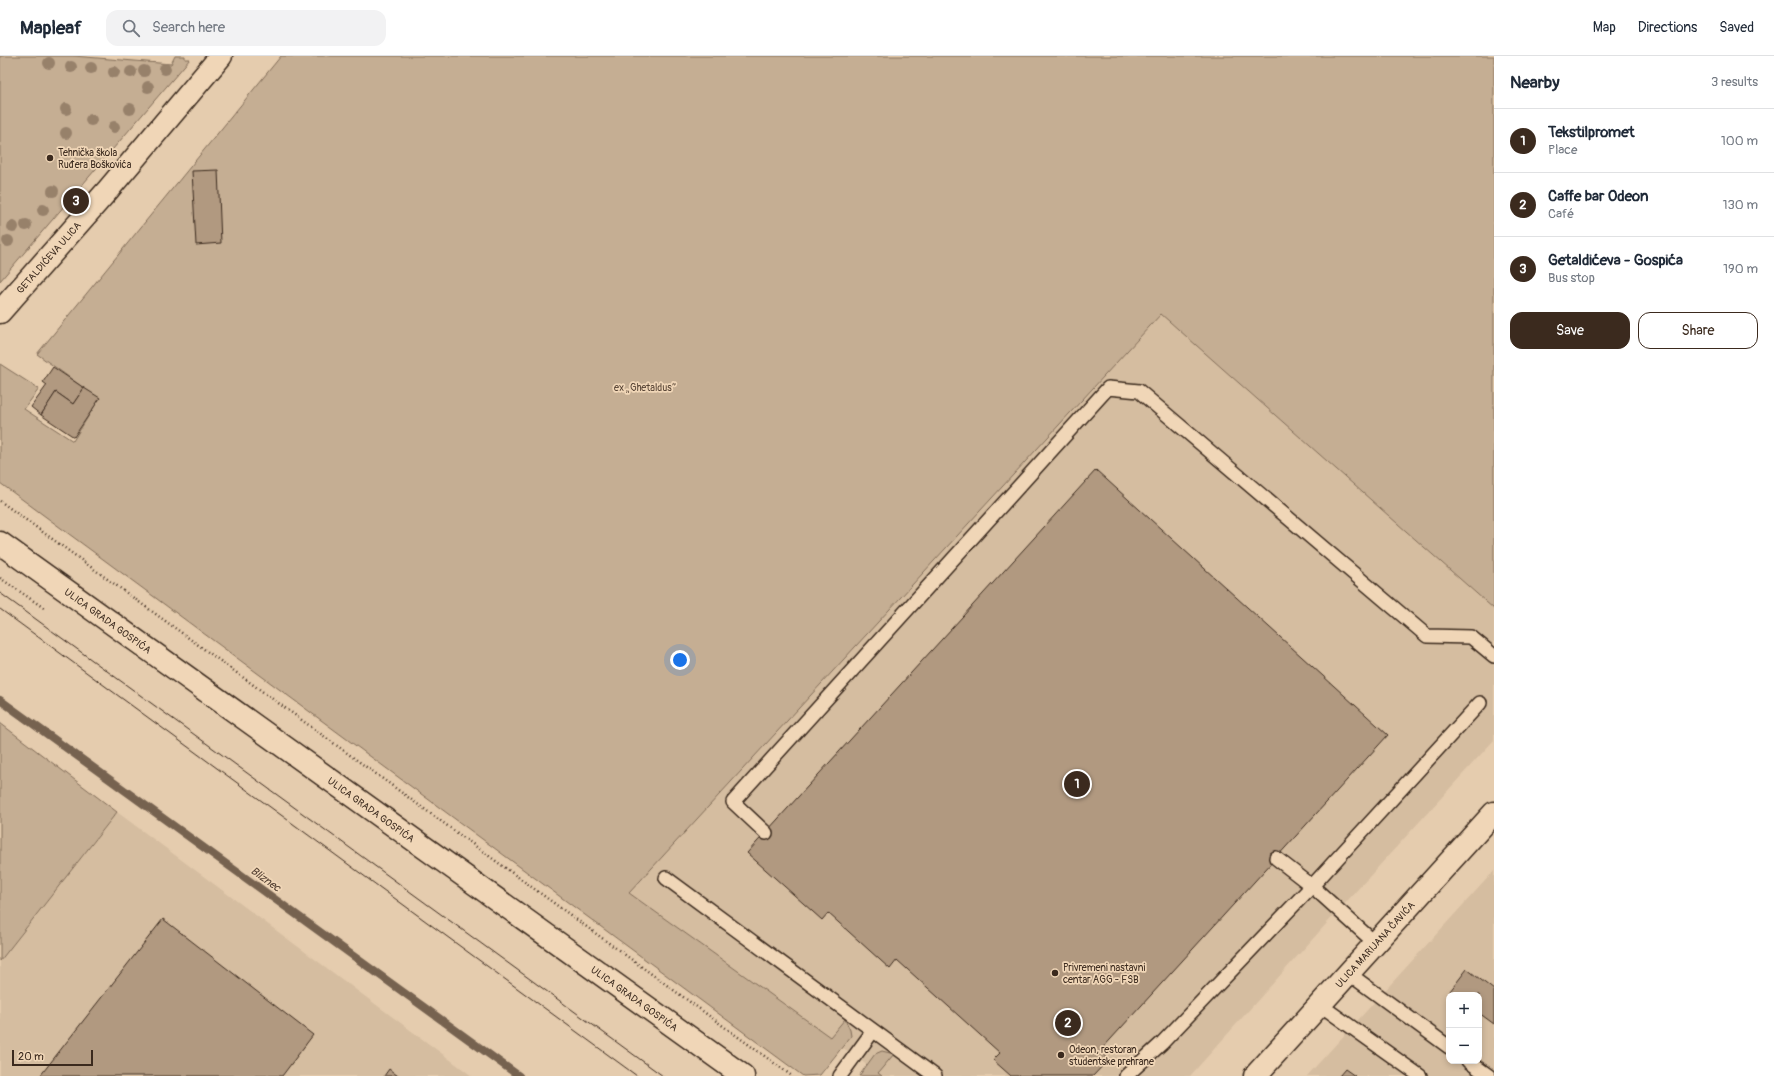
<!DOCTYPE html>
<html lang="en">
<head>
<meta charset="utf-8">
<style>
  body { margin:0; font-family:Pangolin,sans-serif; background:#f2f2f3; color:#1f2937 }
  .controls { position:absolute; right:12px; bottom:12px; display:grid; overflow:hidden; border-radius:8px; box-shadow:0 2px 6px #0003 }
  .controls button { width:36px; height:36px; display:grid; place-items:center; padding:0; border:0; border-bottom:1px solid #e0e1e3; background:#fff; color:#1f2937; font:20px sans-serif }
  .scale { position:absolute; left:12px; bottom:10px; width:81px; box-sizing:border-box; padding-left:4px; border:2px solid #3b2a1e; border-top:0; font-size:11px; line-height:14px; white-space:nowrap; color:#3b2a1e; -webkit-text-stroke:3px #f0d6b7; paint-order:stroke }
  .you { position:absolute; left:680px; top:604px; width:14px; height:14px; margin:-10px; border:3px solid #fff; border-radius:50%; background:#1a73e8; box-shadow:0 0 0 6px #1a73e833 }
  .badge { display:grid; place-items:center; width:26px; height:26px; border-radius:50%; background:#3b2a1e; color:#fff; font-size:13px; font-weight:700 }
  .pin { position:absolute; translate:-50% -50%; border:2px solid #fff; box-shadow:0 1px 4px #0006 }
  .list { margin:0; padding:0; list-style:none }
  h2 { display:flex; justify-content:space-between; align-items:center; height:52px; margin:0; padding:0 16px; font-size:17px }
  h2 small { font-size:13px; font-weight:400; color:#747a83 }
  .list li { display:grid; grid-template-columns:26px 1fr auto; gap:12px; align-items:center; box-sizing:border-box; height:64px; padding:0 16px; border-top:1px solid #e0e1e3 }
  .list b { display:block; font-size:15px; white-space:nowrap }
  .list p { margin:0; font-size:13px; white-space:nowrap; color:#747a83 }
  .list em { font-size:13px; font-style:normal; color:#747a83 }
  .actions { display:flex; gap:8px; padding:12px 16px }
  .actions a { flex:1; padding:9px 0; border:1px solid #3b2a1e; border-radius:12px; text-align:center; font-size:14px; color:#3b2a1e }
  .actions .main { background:#3b2a1e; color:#fff }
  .icon { flex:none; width:22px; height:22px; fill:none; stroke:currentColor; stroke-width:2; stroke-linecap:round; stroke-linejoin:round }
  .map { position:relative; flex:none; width:1494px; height:1020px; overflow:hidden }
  header { display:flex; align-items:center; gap:24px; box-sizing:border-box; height:56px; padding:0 20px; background:#fff; border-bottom:1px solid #e0e1e3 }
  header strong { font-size:19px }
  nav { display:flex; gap:22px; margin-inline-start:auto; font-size:14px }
  .search { width:280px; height:36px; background:#f2f2f3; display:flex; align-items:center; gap:10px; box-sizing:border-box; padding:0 14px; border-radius:12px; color:#747a83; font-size:15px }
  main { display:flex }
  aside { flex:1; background:#fff }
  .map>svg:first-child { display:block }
  .built { fill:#d5bda0; fill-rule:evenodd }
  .green { fill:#c5ae93; stroke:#806c58 }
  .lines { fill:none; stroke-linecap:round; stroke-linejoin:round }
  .stream { stroke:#766250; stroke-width:8 }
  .building { fill:#b19980; stroke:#3b2a1e }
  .lane-casing { stroke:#3b2a1e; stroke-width:16 }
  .street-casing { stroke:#3b2a1e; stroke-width:25 }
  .secondary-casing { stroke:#3b2a1e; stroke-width:25 }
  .path { stroke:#3b2a1e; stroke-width:2.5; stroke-dasharray:1 3; stroke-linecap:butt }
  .lane { stroke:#f0d6b7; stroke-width:13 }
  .street { stroke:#f0d6b7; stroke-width:22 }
  .secondary { stroke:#f0d6b7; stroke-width:22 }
  .tram { stroke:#3b2a1e; stroke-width:1 }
  .tree { fill:#97816b }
  .poi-dot { fill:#3b2a1e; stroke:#f0d6b7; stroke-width:1.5 }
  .labels { text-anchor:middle; stroke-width:3.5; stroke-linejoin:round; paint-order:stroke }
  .poi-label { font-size:10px; fill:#3b2a1e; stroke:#f0d6b7; text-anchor:start }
  .street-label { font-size:10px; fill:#3b2a1e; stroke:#f0d6b7 }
  .park-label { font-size:10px; fill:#574435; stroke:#f0d6b7 }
  .water-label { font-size:11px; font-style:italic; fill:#544133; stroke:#f0d6b7 }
</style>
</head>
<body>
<header>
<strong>Mapleaf</strong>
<div class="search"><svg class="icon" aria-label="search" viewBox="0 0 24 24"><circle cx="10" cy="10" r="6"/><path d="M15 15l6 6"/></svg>Search here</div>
<nav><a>Map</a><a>Directions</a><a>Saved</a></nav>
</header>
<main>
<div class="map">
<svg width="1494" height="1020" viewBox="0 0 1494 1020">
  <rect width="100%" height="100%" fill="#e5ccae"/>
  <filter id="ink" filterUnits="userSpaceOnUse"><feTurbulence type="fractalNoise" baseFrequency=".025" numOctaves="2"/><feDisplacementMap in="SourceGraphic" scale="8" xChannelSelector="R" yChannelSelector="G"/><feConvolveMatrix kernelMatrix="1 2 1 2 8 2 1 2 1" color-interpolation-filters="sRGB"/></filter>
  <g filter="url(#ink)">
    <!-- built -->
    <g class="built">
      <polygon points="1161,258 1494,553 1494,684 1327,867 1190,1020 882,1020 629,837"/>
      <polygon points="117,756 472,1020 0,1020 0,905"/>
      <path d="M 1494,815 L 1494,1020 L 1307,1020 ZM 1449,939 L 1479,939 L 1479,1005 L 1449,1005 Z"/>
    </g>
    <!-- green -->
    <g class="green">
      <polygon points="0,0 73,0 171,8 175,0 185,0 185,3 190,3 0,225"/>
      <polygon points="281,0 1494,0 1494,553 1161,258 629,837 830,981 845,963 850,974 851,980 820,1019 803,1020 0,427 0,308 39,333 24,353 73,385 99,343 37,298"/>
      <polygon points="0,667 117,756 0,905"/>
      <polygon points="882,995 894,998 878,1017 882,1020 859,1020 875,998"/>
    </g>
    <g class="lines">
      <!-- stream -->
      <polyline class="stream" points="0,644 519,1020"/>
    </g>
    <!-- building -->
    <g class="building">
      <polygon points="218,114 221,187 196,189 192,115"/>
      <polygon points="53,311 84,332 73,348 56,336 41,359 31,351 47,329 43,326"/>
      <polygon points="84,332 100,342 74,381 41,359 56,336 73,348"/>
      <polygon points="1096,414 1388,679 1100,995 1109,1003 1093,1020 1011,1020 993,1004 1000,997 897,904 890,913 828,857 822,864 747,797"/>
      <polygon points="163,863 313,979 282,1020 40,1020"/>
      <polygon points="1467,913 1494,934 1494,968 1479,957 1479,939 1455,939 1450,935"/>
      <polygon points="389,1013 398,1020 384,1020"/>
      <polygon points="1345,1013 1355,1020 1339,1020"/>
    </g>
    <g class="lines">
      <defs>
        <g id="lane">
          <polyline points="766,777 733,746 1108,332 1139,335 1427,580 1471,581 1494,600"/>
          <polyline points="1276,802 1312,830 1375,887"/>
          <polyline points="666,822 935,1020"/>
          <polyline points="1348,917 1449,991"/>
          <polyline points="1319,948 1420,1020"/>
          <polyline points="1468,1005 1489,1020"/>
          <polyline points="840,1020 873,975"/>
          <polyline points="1126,1020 1162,987 1312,830 1480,647"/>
        </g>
        <g id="street">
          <path id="s1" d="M 0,256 L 107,135 L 221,0"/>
        </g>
        <g id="secondary">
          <path id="s2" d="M 0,487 L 743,1020"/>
          <path id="s3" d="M 1255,1020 L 1494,757"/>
        </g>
      </defs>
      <!-- lane casing -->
      <use href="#lane" class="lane-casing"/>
      <!-- street casing -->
      <use href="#street" class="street-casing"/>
      <!-- secondary casing -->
      <use href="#secondary" class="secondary-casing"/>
      <!-- path -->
      <g class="path">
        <polyline points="0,445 792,1020"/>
        <polyline points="0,522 44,552"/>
      </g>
      <!-- lane -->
      <use href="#lane" class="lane"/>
      <!-- street -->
      <use href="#street" class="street"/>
      <!-- secondary -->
      <use href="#secondary" class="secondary"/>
      <!-- tram -->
      <g class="tram">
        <polyline points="0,537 663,1020"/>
        <polyline points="0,553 637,1020"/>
      </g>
    </g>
    <!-- trees -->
    <g class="tree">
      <circle cx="49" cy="7" r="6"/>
      <circle cx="71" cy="11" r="6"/>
      <circle cx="91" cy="12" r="6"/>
      <circle cx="165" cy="13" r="6"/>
      <circle cx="144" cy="15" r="6"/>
      <circle cx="114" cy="16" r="6"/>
      <circle cx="131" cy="16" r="6"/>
      <circle cx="148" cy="31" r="6"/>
      <circle cx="66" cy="53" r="6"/>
      <circle cx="130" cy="53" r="6"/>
      <circle cx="91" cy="64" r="6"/>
      <circle cx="114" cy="71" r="6"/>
      <circle cx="66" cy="77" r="6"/>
      <circle cx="53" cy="135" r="6"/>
      <circle cx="43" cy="154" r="6"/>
      <circle cx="26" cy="169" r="6"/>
      <circle cx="13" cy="171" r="6"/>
      <circle cx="8" cy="185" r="6"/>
    </g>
  </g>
  <!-- markers -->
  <g class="poi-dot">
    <circle cx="50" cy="102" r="4"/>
    <circle cx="1055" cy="917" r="4"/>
    <circle cx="1061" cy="999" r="4"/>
  </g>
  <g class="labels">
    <!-- poi labels -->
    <g class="poi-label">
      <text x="58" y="100">Tehnička škola<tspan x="58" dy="12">Ruđera Boškovića</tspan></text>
      <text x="1063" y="915">Privremeni nastavni<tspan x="1063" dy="12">centar AGG - FSB</tspan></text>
      <text x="1069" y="997">Odeon, restoran<tspan x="1069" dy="12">studentske prehrane</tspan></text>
    </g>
    <!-- street labels -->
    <g class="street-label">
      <text dy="4" stroke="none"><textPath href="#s1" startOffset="73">GETALDIĆEVA ULICA</textPath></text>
      <text dy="4" stroke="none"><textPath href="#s2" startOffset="133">ULICA GRADA GOSPIĆA</textPath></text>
      <text dy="4" stroke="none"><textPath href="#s2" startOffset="457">ULICA GRADA GOSPIĆA</textPath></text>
      <text dy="4" stroke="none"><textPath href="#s3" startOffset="178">ULICA MARIJANA ČAVIĆA</textPath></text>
      <text dy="4" stroke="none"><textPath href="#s2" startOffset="781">ULICA GRADA GOSPIĆA</textPath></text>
    </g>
    <!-- park labels -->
    <g class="park-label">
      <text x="645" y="335">ex „Ghetaldus”</text>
    </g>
    <!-- water labels -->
    <g class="water-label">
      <text transform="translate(266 823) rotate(36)" y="4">Bliznec</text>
    </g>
  </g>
</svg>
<div class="controls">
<button>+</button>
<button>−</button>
</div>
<div class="scale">20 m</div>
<div class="you"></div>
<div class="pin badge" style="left:1077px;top:728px">1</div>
<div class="pin badge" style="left:1068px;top:967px">2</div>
<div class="pin badge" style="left:76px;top:145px">3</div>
</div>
<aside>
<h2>Nearby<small>3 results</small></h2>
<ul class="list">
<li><span class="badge">1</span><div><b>Tekstilpromet</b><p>Place</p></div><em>100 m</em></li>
<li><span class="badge">2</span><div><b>Caffe bar Odeon</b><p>Café</p></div><em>130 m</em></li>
<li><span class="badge">3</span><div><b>Getaldićeva - Gospića</b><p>Bus stop</p></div><em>190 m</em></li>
</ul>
<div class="actions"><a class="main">Save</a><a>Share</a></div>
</aside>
</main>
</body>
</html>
